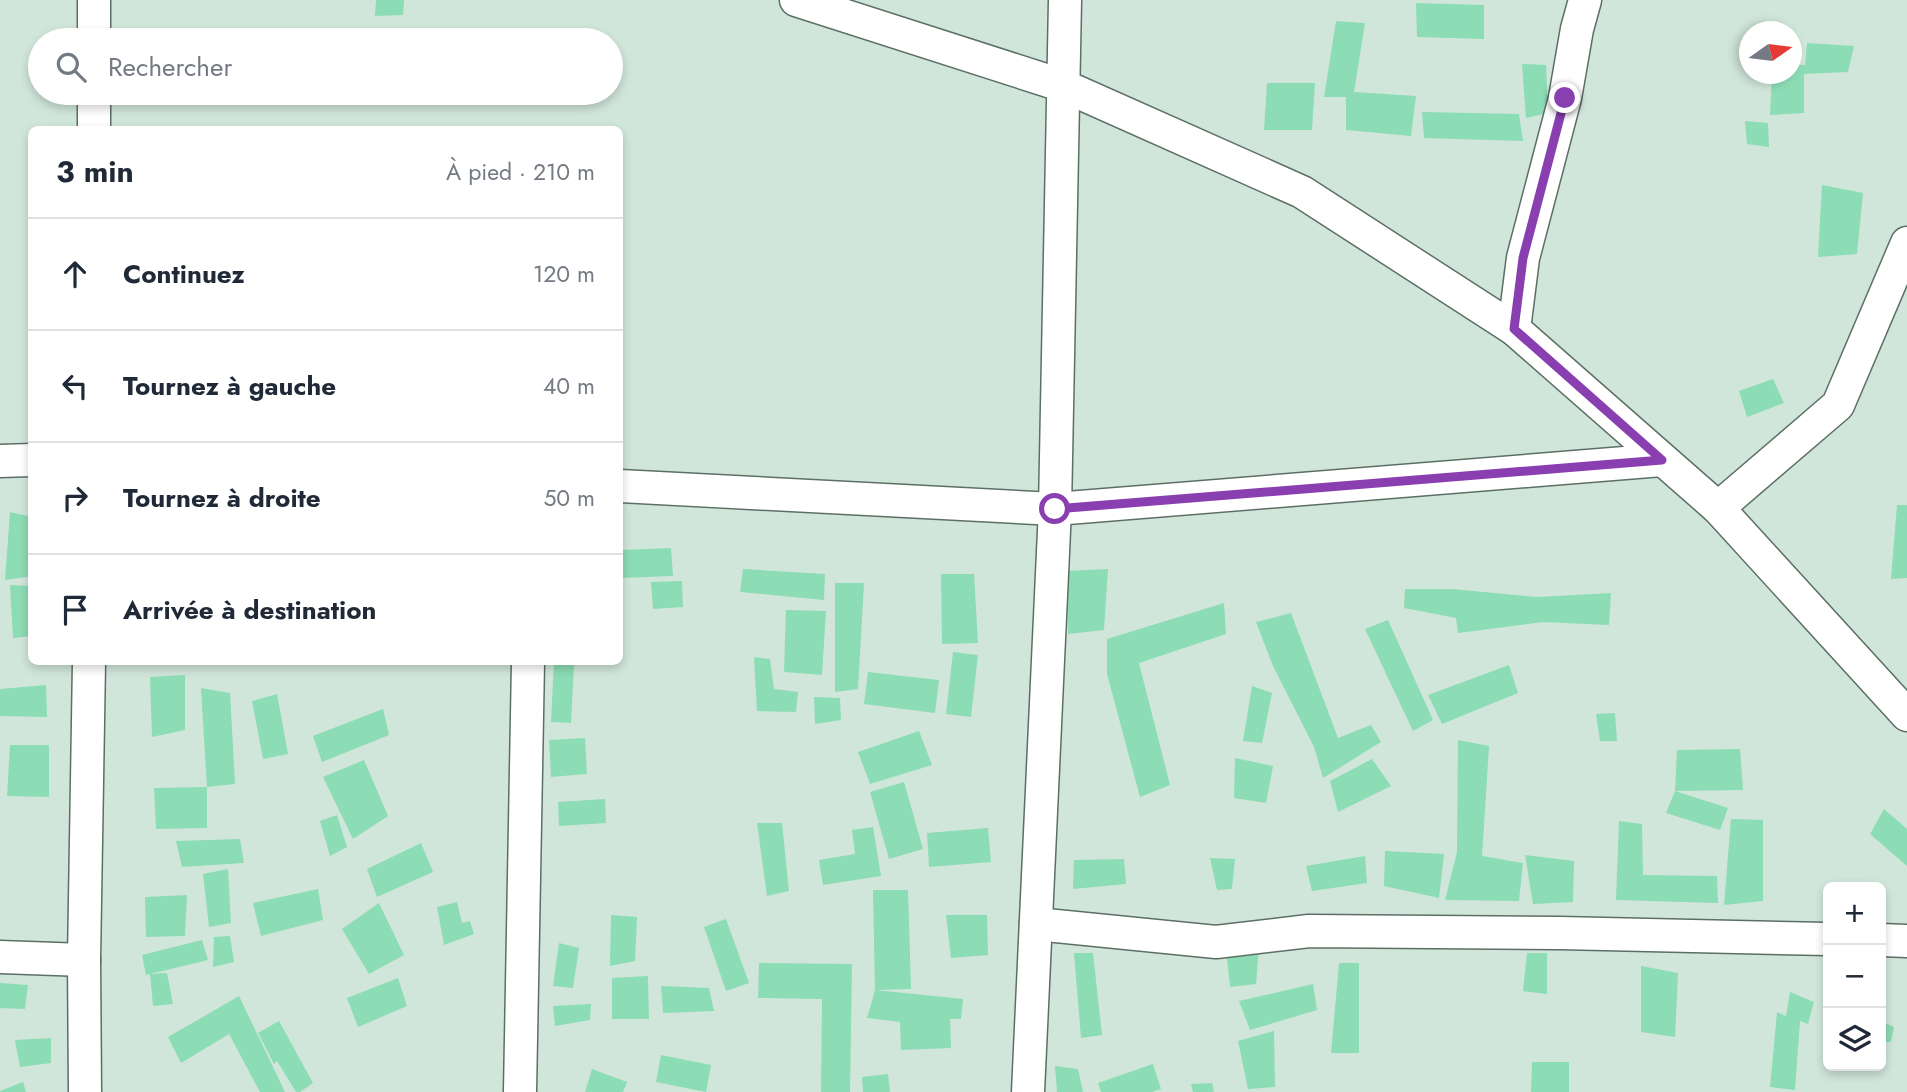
<!DOCTYPE html>
<html lang="fr">
<head>
<meta charset="utf-8">
<style>
  body { margin:0; font-family:Jost,sans-serif; background:#f2f2f3; color:#1f2937 }
  .controls { position:absolute; right:21px; bottom:21px; display:grid; overflow:hidden; border-radius:10px; box-shadow:0 4px 10px #0003 }
  .controls button { width:63px; height:63px; display:grid; place-items:center; padding:0; border:0; border-bottom:2px solid #e0e1e3; background:#fff; color:#1f2937; font:35px sans-serif }
  .compass { position:absolute; left:1739px; top:21px; width:63px; height:63px; border-radius:50%; background:#fff; box-shadow:0 4px 10px #0003; rotate:76deg }
  .stop { position:absolute; width:21px; height:21px; margin:-16px; border:5px solid #8a3fb1; border-radius:50%; background:#fff }
  .stop.end { background:#8a3fb1; border-color:#fff; box-shadow:0 2px 7px #0008 }
  .list { margin:0; padding:0; list-style:none }
  h2 { display:flex; justify-content:space-between; align-items:center; height:91px; margin:0; padding:0 28px; font-size:30px }
  h2 small { font-size:23px; font-weight:400; color:#747a83 }
  .list li { display:grid; grid-template-columns:46px 1fr auto; gap:21px; align-items:center; box-sizing:border-box; height:112px; padding:0 28px; border-top:2px solid #e0e1e3 }
  .list b { display:block; font-size:26px; white-space:nowrap }
  .list em { font-size:23px; font-style:normal; color:#747a83 }
  .icon { flex:none; width:38px; height:38px; fill:none; stroke:currentColor; stroke-width:2; stroke-linecap:round; stroke-linejoin:round }
  .map { position:relative; flex:none; width:1907px; height:1092px; overflow:hidden }
  .search { position:absolute; background:#fff; box-shadow:0 4px 10px #0003; left:28px; top:28px; width:595px; height:77px; display:flex; align-items:center; gap:18px; box-sizing:border-box; padding:0 24px; border-radius:38px; color:#747a83; font-size:26px }
  .panel { position:absolute; background:#fff; box-shadow:0 4px 10px #0003; left:28px; top:126px; width:595px; height:539px; border-radius:10px }
  .map>svg:first-child { display:block }
  .building { fill:#8cdcb5 }
  .lines { fill:none; stroke-linecap:round; stroke-linejoin:round }
  .street-casing { stroke:#5c6f65; stroke-width:35 }
  .street { stroke:#fff; stroke-width:32 }
  .route { stroke:#8a3fb1; stroke-width:9 }
</style>
</head>
<body>
<div class="map">
<svg width="1907" height="1092" viewBox="0 0 1907 1092">
  <rect width="100%" height="100%" fill="#d1e6db"/>
  <!-- building -->
  <g class="building">
    <polygon points="376,0 404,0 403,15 375,16"/>
    <polygon points="1416,3 1484,5 1484,39 1417,37"/>
    <polygon points="1336,21 1365,23 1354,92 1416,96 1411,136 1346,130 1346,97 1324,97"/>
    <polygon points="1807,43 1854,46 1848,72 1804,74 1804,113 1770,115 1772,74 1792,74 1792,64 1805,65"/>
    <polygon points="1522,64 1546,65 1548,113 1526,118"/>
    <polygon points="1267,83 1315,83 1312,130 1264,130"/>
    <polygon points="1422,112 1519,114 1523,141 1424,138"/>
    <polygon points="1745,121 1768,123 1769,147 1747,144"/>
    <polygon points="1822,185 1863,193 1857,254 1818,257"/>
    <polygon points="1773,379 1784,403 1747,417 1739,391"/>
    <polygon points="1897,505 1907,505 1907,578 1891,579"/>
    <polygon points="10,512 32,517 32,576 5,580"/>
    <polygon points="671,548 673,576 620,578 620,550"/>
    <polygon points="743,569 825,574 824,600 740,592"/>
    <polygon points="1108,569 1104,630 1068,634 1067,571"/>
    <polygon points="941,574 974,574 978,643 942,644"/>
    <polygon points="682,581 683,607 653,609 651,582"/>
    <polygon points="835,583 864,583 858,689 835,692"/>
    <polygon points="10,585 32,586 32,636 13,638"/>
    <polygon points="1405,589 1452,589 1538,597 1611,593 1609,625 1543,622 1458,633 1456,618 1404,608"/>
    <polygon points="1224,603 1226,634 1139,663 1170,785 1140,797 1107,674 1107,639"/>
    <polygon points="786,610 826,611 822,675 784,672"/>
    <polygon points="1291,613 1338,738 1371,725 1381,742 1323,778 1314,747 1273,666 1256,622"/>
    <polygon points="1388,620 1433,720 1413,731 1365,629"/>
    <polygon points="953,652 978,655 971,717 946,714"/>
    <polygon points="754,657 770,659 774,689 798,692 796,712 757,711"/>
    <polygon points="554,662 574,662 571,723 551,722"/>
    <polygon points="1509,665 1518,693 1442,724 1428,695"/>
    <polygon points="868,672 939,680 935,713 864,704"/>
    <polygon points="185,675 185,730 152,737 150,677"/>
    <polygon points="46,685 47,717 0,716 0,689"/>
    <polygon points="1252,686 1272,693 1262,743 1243,741"/>
    <polygon points="201,688 230,693 235,784 207,787"/>
    <polygon points="277,694 288,754 263,759 252,701"/>
    <polygon points="814,697 840,698 841,720 815,724"/>
    <polygon points="383,709 389,735 322,762 313,736"/>
    <polygon points="1615,713 1617,741 1600,741 1596,714"/>
    <polygon points="919,731 932,765 870,784 858,752"/>
    <polygon points="585,738 587,774 551,777 549,740"/>
    <polygon points="1458,740 1489,746 1482,856 1523,863 1519,901 1445,900 1457,852"/>
    <polygon points="10,745 49,745 49,797 7,796"/>
    <polygon points="1740,749 1743,790 1675,791 1677,750"/>
    <polygon points="1235,758 1273,766 1266,803 1234,798"/>
    <polygon points="1372,759 1391,786 1338,812 1330,781"/>
    <polygon points="364,760 388,816 353,839 323,777"/>
    <polygon points="904,782 923,849 889,859 870,792"/>
    <polygon points="207,787 207,828 156,829 154,788"/>
    <polygon points="1675,791 1728,808 1720,830 1666,813"/>
    <polygon points="605,799 606,823 559,826 558,802"/>
    <polygon points="1884,809 1907,829 1907,866 1870,834"/>
    <polygon points="337,815 347,847 330,856 320,821"/>
    <polygon points="1731,819 1763,820 1763,901 1724,905"/>
    <polygon points="1619,821 1642,824 1643,875 1717,876 1718,903 1616,900"/>
    <polygon points="757,823 782,823 789,891 767,896"/>
    <polygon points="873,827 881,876 823,885 819,860 855,854 852,830"/>
    <polygon points="988,828 991,862 929,867 927,833"/>
    <polygon points="240,839 244,863 182,867 176,841"/>
    <polygon points="421,843 433,872 377,897 367,869"/>
    <polygon points="1385,851 1444,854 1439,898 1384,886"/>
    <polygon points="1525,855 1574,861 1573,902 1533,904"/>
    <polygon points="1365,856 1367,883 1312,891 1306,866"/>
    <polygon points="1210,858 1235,859 1232,889 1217,890"/>
    <polygon points="1124,859 1126,884 1073,889 1074,860"/>
    <polygon points="228,869 231,923 209,927 203,874"/>
    <polygon points="318,889 323,920 261,936 253,903"/>
    <polygon points="873,890 908,890 911,989 875,990"/>
    <polygon points="187,895 185,936 146,937 145,897"/>
    <polygon points="457,902 462,923 470,921 474,934 444,945 437,907"/>
    <polygon points="379,903 404,955 369,974 342,929"/>
    <polygon points="611,915 637,917 635,961 610,966"/>
    <polygon points="946,915 987,915 988,955 951,958"/>
    <polygon points="726,919 749,983 726,991 704,927"/>
    <polygon points="230,936 234,962 213,967 214,937"/>
    <polygon points="202,940 208,960 146,975 142,955"/>
    <polygon points="559,943 579,948 573,988 553,986"/>
    <polygon points="1259,948 1256,984 1230,987 1227,958"/>
    <polygon points="1074,953 1093,953 1102,1035 1081,1038"/>
    <polygon points="1527,953 1547,953 1547,994 1523,991"/>
    <polygon points="759,963 852,964 850,1092 821,1092 822,999 758,998"/>
    <polygon points="1339,963 1359,963 1359,1053 1331,1053"/>
    <polygon points="1641,966 1678,973 1675,1037 1641,1032"/>
    <polygon points="167,973 173,1004 153,1006 150,974"/>
    <polygon points="648,976 649,1019 612,1019 612,978"/>
    <polygon points="398,978 407,1006 358,1027 347,998"/>
    <polygon points="0,983 28,985 25,1009 0,1008"/>
    <polygon points="1313,984 1317,1010 1250,1030 1239,1001"/>
    <polygon points="661,986 709,988 714,1011 663,1013"/>
    <polygon points="875,990 963,999 961,1019 950,1019 951,1048 901,1050 900,1022 867,1018"/>
    <polygon points="1790,992 1814,1002 1808,1024 1800,1021 1795,1090 1770,1087 1777,1012 1786,1016"/>
    <polygon points="239,996 285,1092 260,1092 229,1034 181,1063 168,1037"/>
    <polygon points="591,1004 590,1020 555,1026 553,1006"/>
    <polygon points="279,1021 313,1083 300,1092 296,1092 277,1061 274,1064 258,1033"/>
    <polygon points="1881,1021 1894,1027 1891,1042 1881,1042"/>
    <polygon points="1274,1031 1275,1087 1248,1089 1238,1041"/>
    <polygon points="51,1038 51,1063 20,1067 15,1040"/>
    <polygon points="661,1055 711,1065 706,1092 656,1082"/>
    <polygon points="1532,1062 1569,1062 1569,1092 1531,1092"/>
    <polygon points="1153,1064 1161,1089 1152,1092 1101,1092 1098,1083"/>
    <polygon points="1055,1066 1078,1069 1083,1092 1057,1092"/>
    <polygon points="592,1069 627,1082 623,1092 585,1092"/>
    <polygon points="888,1074 890,1092 863,1092 862,1077"/>
    <polygon points="23,1082 26,1092 0,1092 0,1091"/>
    <polygon points="1212,1083 1214,1092 1193,1092 1191,1084"/>
  </g>
  <g class="lines">
    <defs>
      <g id="street">
        <polyline points="796,0 1064,86 1302,192 1514,329 1718,508 1907,715"/>
        <polyline points="94,40 94,0"/>
        <polyline points="94,130 94,93"/>
        <polyline points="1514,329 1523,258 1565,98 1577,29 1585,0"/>
        <polyline points="0,461 32,460"/>
        <polyline points="620,486 1055,509 1662,460"/>
        <polyline points="1718,508 1838,405 1907,243"/>
        <polyline points="1036,924 1216,942 1309,931 1560,933 1828,939"/>
        <polyline points="1881,940 1907,941"/>
        <polyline points="0,957 84,960"/>
        <polyline points="85,1092 84,960 89,662"/>
        <polyline points="520,1092 528,662"/>
        <polyline points="1028,1092 1055,509 1065,0"/>
      </g>
    </defs>
    <!-- street casing -->
    <use href="#street" class="street-casing"/>
    <!-- street -->
    <use href="#street" class="street"/>
  </g>
  <g class="lines">
    <!-- route -->
    <polyline class="route" points="1055,509 1662,460 1514,329 1523,258 1565,98"/>
  </g>
</svg>
<div class="controls">
<button>+</button>
<button>−</button>
<button><svg class="icon" aria-label="layers" viewBox="0 0 24 24"><path d="M12 4l9 5-9 5-9-5zM3 14l9 5 9-5"/></svg></button>
</div>
<svg class="compass" viewBox="-18 -18 36 36"><path d="M0-13l5 13h-10z" fill="#e53935"/><path d="M0 13l5-13h-10z" fill="#747a83"/></svg>
<div class="stop" style="left:1055px;top:509px"></div>
<div class="stop end" style="left:1565px;top:98px"></div>
<div class="search"><svg class="icon" aria-label="search" viewBox="0 0 24 24"><circle cx="10" cy="10" r="6"/><path d="M15 15l6 6"/></svg>Rechercher</div>
<section class="panel">
<h2>3 min<small>À pied · 210 m</small></h2>
<ul class="list">
<li><svg class="icon" aria-label="ahead" viewBox="0 0 24 24"><path d="M12 20V5M6 11l6-6 6 6"/></svg><div><b>Continuez</b></div><em>120 m</em></li>
<li><svg class="icon" aria-label="left" viewBox="0 0 24 24"><path d="M17 20v-9H6M10 6l-5 5 5 5"/></svg><div><b>Tournez à gauche</b></div><em>40 m</em></li>
<li><svg class="icon" aria-label="right" viewBox="0 0 24 24"><path d="M7 20v-9h11M14 6l5 5-5 5"/></svg><div><b>Tournez à droite</b></div><em>50 m</em></li>
<li><svg class="icon" aria-label="arrive" viewBox="0 0 24 24"><path d="M6 21V4h12l-3 4 3 4H6"/></svg><div><b>Arrivée à destination</b></div></li>
</ul>
</section>
</div>
</body>
</html>
